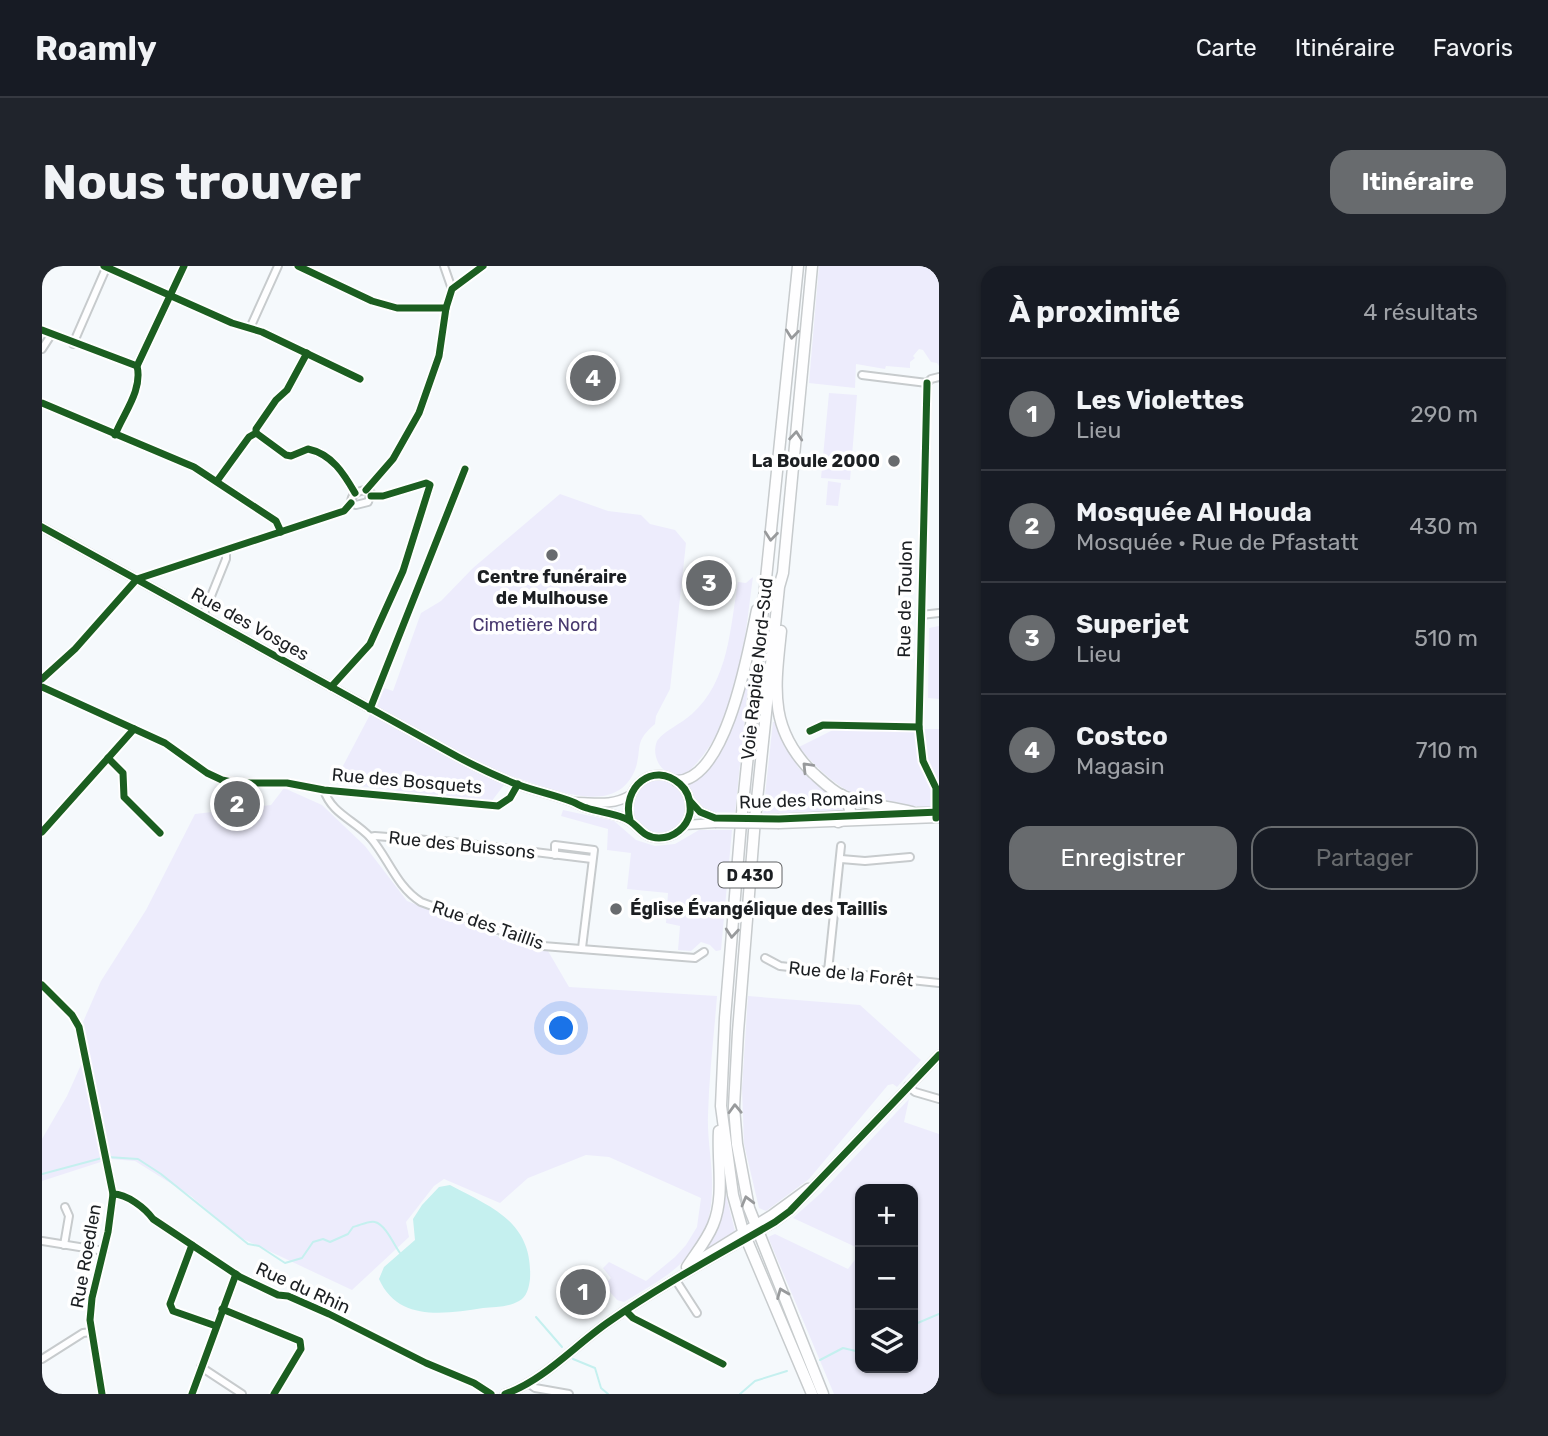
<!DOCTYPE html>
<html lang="fr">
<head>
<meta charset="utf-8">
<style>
  body { margin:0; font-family:Rubik,sans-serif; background:#20242c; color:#f1f3f6 }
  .controls { position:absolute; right:21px; bottom:21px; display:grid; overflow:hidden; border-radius:14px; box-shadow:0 2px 5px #0004 }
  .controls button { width:63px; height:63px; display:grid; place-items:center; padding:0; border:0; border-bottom:2px solid #363941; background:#171b24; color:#f1f3f6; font:35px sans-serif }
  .you { position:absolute; left:520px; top:763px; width:24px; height:24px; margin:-18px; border:5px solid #fff; border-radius:50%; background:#1a73e8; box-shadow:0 0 0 10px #1a73e833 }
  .badge { display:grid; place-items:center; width:46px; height:46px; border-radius:50%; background:#686b6e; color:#fff; font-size:23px; font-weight:700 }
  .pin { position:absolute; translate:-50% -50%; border:4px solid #fff; box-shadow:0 2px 7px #0006 }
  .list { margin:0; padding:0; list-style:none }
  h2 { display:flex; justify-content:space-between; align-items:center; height:91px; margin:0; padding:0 28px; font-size:30px }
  h2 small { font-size:23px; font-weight:400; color:#9ea1a6 }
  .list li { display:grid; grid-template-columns:46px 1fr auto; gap:21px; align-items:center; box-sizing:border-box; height:112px; padding:0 28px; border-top:2px solid #363941 }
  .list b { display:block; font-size:26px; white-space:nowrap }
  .list p { margin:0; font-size:23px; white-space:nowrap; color:#9ea1a6 }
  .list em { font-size:23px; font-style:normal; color:#9ea1a6 }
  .actions { display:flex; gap:14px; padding:21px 28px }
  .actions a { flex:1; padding:16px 0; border:2px solid #686b6e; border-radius:21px; text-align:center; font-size:24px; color:#686b6e }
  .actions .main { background:#686b6e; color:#fff }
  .icon { flex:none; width:38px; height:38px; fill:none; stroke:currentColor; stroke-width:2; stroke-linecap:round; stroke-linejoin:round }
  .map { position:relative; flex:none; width:897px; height:1128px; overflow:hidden; border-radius:21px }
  header { display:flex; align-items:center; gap:42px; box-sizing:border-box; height:98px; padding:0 35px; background:#171b24; border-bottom:2px solid #363941 }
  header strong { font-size:33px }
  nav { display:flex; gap:38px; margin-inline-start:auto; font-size:24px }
  .intro { display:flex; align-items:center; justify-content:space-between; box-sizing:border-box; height:168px; padding:0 42px }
  h1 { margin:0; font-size:49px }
  .button { padding:18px 32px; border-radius:21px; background:#686b6e; color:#fff; font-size:24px; font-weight:700 }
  main { display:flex; gap:42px; padding:0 42px }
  aside { flex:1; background:#171b24; border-radius:21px; box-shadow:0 2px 5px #0004 }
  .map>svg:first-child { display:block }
  .green { fill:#edecfc }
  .water { fill:#c5f0ef }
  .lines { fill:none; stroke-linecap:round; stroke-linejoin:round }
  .stream { stroke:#c5f0ef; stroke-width:2 }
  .minor-casing { stroke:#c7cbcd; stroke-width:10 }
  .major-casing { stroke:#c7cbcd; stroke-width:11 }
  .highway-casing { stroke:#c7cbcd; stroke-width:13 }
  .minor { stroke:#fefeff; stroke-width:6 }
  .major { stroke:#fefeff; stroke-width:8 }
  .highway { stroke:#fefeff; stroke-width:10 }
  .major-bridge-casing { stroke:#c7cbcd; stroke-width:11; stroke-linecap:butt }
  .major-bridge { stroke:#fefeff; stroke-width:8 }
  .cycleway-casing { stroke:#fff; stroke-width:11 }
  .cycleway { stroke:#1b5e20; stroke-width:7 }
  .oneway { stroke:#989a9c }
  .poi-dot { fill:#686b6e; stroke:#fff; stroke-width:2.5 }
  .labels { text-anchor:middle; stroke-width:7; stroke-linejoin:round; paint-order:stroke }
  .shield { fill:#fff; stroke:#606264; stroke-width:2 }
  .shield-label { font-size:16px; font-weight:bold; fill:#1c1f22 }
  .poi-label { font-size:18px; font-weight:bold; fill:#1c1f22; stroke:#fff; text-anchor:end }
  .street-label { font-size:18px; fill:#1c1f22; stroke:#fff }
  .park-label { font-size:18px; fill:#48396f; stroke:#fff }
</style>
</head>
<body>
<header>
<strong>Roamly</strong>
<nav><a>Carte</a><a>Itinéraire</a><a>Favoris</a></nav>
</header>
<div class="intro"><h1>Nous trouver</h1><a class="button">Itinéraire</a></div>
<main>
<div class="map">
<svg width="897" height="1128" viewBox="0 0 897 1128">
  <rect width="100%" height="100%" fill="#f5f9fc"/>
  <!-- green -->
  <g class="green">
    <polygon points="777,0 897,0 897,100 895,97 889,96 881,84 877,83 871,90 873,92 868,96 868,102 844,100 843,103 814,98 813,122 767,117"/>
    <polygon points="787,127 815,129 808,214 779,212"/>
    <polygon points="786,215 799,217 796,240 784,239"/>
    <path d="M 518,228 L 566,245 L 599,249 L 608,258 L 633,264 L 644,277 L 628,423 L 614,450 L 613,458 C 592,476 600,480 594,501 C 576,555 506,521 469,510 L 449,536 L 292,517 L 342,422 L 351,425 L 379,347 L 399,335 L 431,302 Z"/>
    <path d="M 711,311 C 702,375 698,454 650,502 C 632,521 606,498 615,475 C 623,464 639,458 650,448 C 687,415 688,362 696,316 L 704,317 Z"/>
    <polygon points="897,360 897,433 886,432 887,362"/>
    <path d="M 708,400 L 693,547 C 661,546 659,547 646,518 C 684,493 696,442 708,400 Z"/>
    <polygon points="731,456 733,456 756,501 767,512 800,536 802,539 801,546 721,548"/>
    <path d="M 897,463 L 897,542 C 877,541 822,535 806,525 C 786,513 771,498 757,481 L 791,464 Z"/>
    <circle cx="617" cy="540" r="27"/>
    <path d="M 242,522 L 280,539 L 323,580 L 365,635 L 483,681 L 506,685 L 527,721 L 675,730 C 672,770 667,809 666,849 C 665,874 671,899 670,924 C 669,988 630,1007 582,1036 L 575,1034 L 562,1019 L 569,1012 L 561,1002 L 567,996 L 604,1015 L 633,991 L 644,979 L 655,961 L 659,932 L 567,891 L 544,889 L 486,912 L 458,937 L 402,913 L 392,920 L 364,956 L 367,971 L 310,1024 L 195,970 L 149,930 L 93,895 L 68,893 L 0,915 L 0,873 L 25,830 L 47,781 L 41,756 L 59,715 L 104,644 L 153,548 L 229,539 Z"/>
    <polygon points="521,544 572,555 594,574 613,580 633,578 657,564 690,564 679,684 674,685 668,679 659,676 649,685 636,684 638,660 624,657 626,627 585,623 589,587 565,584 566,563 519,550"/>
    <polygon points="706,730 818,739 879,794 855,821 851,818 846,819 767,913 724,945 717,942 702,878 700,822"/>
    <polygon points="867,833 862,856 897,868 897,1128 792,1128 726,971 733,968 806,1003 818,987 818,1102 871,1102 871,923 818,923 818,983 751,952 779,927"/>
    <polygon points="681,917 693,965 661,985"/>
  </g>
  <!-- water -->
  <path class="water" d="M 408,919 C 451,942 491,956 488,1013 C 487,1021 485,1031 477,1035 C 467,1041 452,1041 441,1042 C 403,1048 356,1056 337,1013 L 342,1001 L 373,974 L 371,953 L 380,939 L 397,921 Z"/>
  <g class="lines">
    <!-- stream -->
    <g class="stream">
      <path d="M 65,891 L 96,893 L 119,908 L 206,978 L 217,980 L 243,997 L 260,992 L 271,976 L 281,973 L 288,976 L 306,968 L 311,961 C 317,960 327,954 333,956 C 344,959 352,979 358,987"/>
      <polyline points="0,908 60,892"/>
      <polyline points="494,1051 520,1081"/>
      <polyline points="871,1059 897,1048"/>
      <polyline points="531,1093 553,1102 559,1122 566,1128"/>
      <polyline points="778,1094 801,1082 818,1086"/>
      <polyline points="698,1128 713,1115 745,1105"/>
    </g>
    <defs>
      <g id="minor">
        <polyline points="62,0 190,57 220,66 318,113"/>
        <polyline points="256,0 330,35 355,42 404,42"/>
        <polyline points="402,0 410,23"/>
        <polyline points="208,62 236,0"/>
        <polyline points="0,64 95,100"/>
        <polyline points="31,78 65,0"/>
        <polyline points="0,83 9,69"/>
        <polyline points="820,109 885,117 889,113 897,111"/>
        <polyline points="885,117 877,461 881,495 894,522 894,548"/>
        <polyline points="0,137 152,201 234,255 239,266"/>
        <path d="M 214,167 L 244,189 L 249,190 L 266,183 C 290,188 302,208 313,227"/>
        <path d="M 73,169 C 81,148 101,124 95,100 L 142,0"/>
        <polyline points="175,215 207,171 214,167 214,163 234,134 245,124 265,87"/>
        <polyline points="324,224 351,193 377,147 397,90 404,42 410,23 441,0"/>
        <path d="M 324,224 L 329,227 L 326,236 L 314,239 L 309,237 C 309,228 315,225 324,224 Z"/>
        <polyline points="879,349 897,347"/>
        <polyline points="161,350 184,293 184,284"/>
        <polyline points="0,413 33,383 95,313 302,245 309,237"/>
        <polyline points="0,421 123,477 165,507 180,514 194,517 245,517 282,524 456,540 468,532 476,518"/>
        <polyline points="289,421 328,378 361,305 388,219 384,217 341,230 329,230"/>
        <polyline points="328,443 423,203"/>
        <polyline points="768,465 781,459 877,461"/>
        <polyline points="66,492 81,507 82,531 118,567"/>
        <path d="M 282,524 C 289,547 312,554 328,571 C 347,593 354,620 379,636 L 501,680 L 653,692 L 662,686"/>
        <polyline points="0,566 92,463"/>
        <polyline points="328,571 333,570 411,576 550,593"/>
        <polyline points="513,589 513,579 552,584 540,682"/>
        <polyline points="799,593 823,595 868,591"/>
        <polyline points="723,692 738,700 897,717"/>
        <polyline points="786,705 799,580"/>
        <polyline points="0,719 30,749 37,761 71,928 66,966 50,1032 48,1054 60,1128"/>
        <polyline points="866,820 873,826 897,833"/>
        <path d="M 71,928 C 85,928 103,942 111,953 L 198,1011 L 236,1029 L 246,1030 L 287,1048 L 384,1097 L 432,1117 L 449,1128"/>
        <polyline points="0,975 62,985"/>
        <polyline points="22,979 27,950 23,941"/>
        <polyline points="150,979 128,1038 131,1045 174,1060"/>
        <polyline points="633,1013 655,1047"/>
        <polyline points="180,1043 258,1075 259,1083 232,1128"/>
        <polyline points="584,1045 591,1052 681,1098"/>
        <polyline points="0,1093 41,1067 49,1066"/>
        <polyline points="159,1101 200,1128"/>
        <polyline points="486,1117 493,1122 527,1128"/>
        <polyline points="150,1128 194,1008"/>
      </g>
      <g id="major">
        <path d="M 0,261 L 416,491 C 435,501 454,510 474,518 C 493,525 513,529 531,536 C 536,538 540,541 545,542 C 557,546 570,547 582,552 C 596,557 599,572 617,572 C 632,572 645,561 648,547 C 649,536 646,525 638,518 C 611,494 579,522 588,554"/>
        <polyline points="648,535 658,546 673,552"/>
        <path d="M 533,536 C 552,536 570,540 587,530"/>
        <polyline points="875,546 897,546"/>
        <polyline points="737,553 863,546"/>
        <polyline points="737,558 897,552"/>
        <polyline points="643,559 673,557"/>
        <polyline points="648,999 729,949 766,922"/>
        <path d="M 463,1128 C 503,1114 534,1078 568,1055 C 621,1018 678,988 733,956 L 748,945 L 897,789"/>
      </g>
      <g id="highway">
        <polyline points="756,0 699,557 683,752 679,840 691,929 701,965 770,1128"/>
        <polyline points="770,0 741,307 737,321 713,553 696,766 692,841 695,878 707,942 781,1128"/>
        <path d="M 739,365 C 733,422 726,463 771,507 C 780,515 790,525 801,530 C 823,539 847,540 870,546"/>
        <path d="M 635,515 C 685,514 707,382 715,344"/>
        <path d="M 796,556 C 814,550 809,542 800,529"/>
        <path d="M 645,1001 C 654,987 665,974 671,959 C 683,930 675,895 677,865"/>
      </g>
    </defs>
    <!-- minor casing -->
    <use href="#minor" class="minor-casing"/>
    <!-- major casing -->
    <use href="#major" class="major-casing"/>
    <!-- highway casing -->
    <use href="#highway" class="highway-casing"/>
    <!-- minor -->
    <use href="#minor" class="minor"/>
    <!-- major -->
    <use href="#major" class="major"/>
    <!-- highway -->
    <use href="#highway" class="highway"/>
    <defs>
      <g id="major-bridge">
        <polyline points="719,553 737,553"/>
        <polyline points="673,557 737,558"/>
      </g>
    </defs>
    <!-- major-bridge casing -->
    <use href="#major-bridge" class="major-bridge-casing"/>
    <!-- major-bridge -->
    <use href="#major-bridge" class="major-bridge"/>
    <defs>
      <g id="cycleway">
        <polyline points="62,0 190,57 220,66 318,113"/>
        <polyline points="256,0 330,35 355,42 404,42"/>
        <polyline points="0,64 95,100"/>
        <polyline points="885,117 877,461 881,495 894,522 894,552"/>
        <polyline points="0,137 152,201 234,255 239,266"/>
        <path d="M 214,167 L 244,189 L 249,190 L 266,183 C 290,188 302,208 313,227"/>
        <path d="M 73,169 C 81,148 101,124 95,100 L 142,0"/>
        <polyline points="175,215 207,171 214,167 214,163 234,134 245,124 265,87"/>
        <polyline points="324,224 351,193 377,147 397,90 404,42 410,23 441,0"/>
        <path d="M 0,261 L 416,491 C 435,501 454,510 474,518 C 493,525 513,529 531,536 C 536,538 540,541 545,542 C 557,546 570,547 582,552 C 596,557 599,572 617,572 C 632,572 645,561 648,547 C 649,536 646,525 638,518 C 611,494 579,522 588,554"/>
        <polyline points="0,413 33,383 95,313 302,245 309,237"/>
        <polyline points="0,421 123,477 165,507 180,514 194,517 245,517 282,524 456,540 468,532 476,518"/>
        <polyline points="289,421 328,378 361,305 388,219 384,217 341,230 329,230"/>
        <polyline points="328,443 423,203"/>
        <polyline points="768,465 781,459 877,461"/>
        <polyline points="66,492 81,507 82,531 118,567"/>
        <polyline points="648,535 658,546 673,552 737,553 897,546"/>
        <polyline points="0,566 92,463"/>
        <polyline points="0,719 30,749 37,761 71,928 66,966 50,1032 48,1054 60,1128"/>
        <path d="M 71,928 C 85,928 103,942 111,953 L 198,1011 L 236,1029 L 246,1030 L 287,1048 L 384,1097 L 432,1117 L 449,1128"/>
        <polyline points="150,979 128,1038 131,1045 174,1060"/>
        <polyline points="180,1043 258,1075 259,1083 232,1128"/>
        <polyline points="584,1045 591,1052 681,1098"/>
        <polyline points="150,1128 194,1008"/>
        <path d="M 463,1128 C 503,1114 534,1078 568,1055 C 621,1018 678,988 733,956 L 748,945 L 897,789"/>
      </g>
    </defs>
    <!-- cycleway casing -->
    <use href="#cycleway" class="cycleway-casing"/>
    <!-- cycleway -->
    <use href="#cycleway" class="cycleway"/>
  </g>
  <!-- one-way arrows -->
  <defs><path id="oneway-chevron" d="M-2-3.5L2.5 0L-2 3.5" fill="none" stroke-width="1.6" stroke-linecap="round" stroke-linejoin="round" transform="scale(1.75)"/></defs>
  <g class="oneway">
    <use href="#oneway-chevron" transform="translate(750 68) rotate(96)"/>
    <use href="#oneway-chevron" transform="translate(754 170) rotate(-85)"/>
    <use href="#oneway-chevron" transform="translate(729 270) rotate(96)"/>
    <use href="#oneway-chevron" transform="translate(765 501) rotate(-134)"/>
    <use href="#oneway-chevron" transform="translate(690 667) rotate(95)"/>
    <use href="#oneway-chevron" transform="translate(693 843) rotate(-92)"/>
    <use href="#oneway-chevron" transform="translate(705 935) rotate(-105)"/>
    <use href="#oneway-chevron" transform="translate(740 1027) rotate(-112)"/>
  </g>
  <!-- markers -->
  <g class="poi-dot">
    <circle cx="852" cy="195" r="7"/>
    <circle cx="510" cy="289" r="7"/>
    <circle cx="574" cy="643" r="7"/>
  </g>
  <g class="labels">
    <!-- shield labels -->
    <rect class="shield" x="676.5" y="596.5" width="63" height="25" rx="5"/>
    <g class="shield-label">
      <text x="708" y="615">D 430</text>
    </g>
    <!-- poi labels -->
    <g class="poi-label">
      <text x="838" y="201">La Boule 2000</text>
      <text x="510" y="317" text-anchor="middle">Centre funéraire<tspan x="510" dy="21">de Mulhouse</tspan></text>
      <text x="588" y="649" text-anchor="start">Église Évangélique des Taillis</text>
    </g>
    <!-- street labels -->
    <g class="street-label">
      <text transform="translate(863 333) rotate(-89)" y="6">Rue de Toulon</text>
      <text transform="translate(208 358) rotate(29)" y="6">Rue des Vosges</text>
      <text transform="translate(715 403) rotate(-84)" y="6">Voie Rapide Nord-Sud</text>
      <text transform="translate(365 515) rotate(5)" y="6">Rue des Bosquets</text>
      <text transform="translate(769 534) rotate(-2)" y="6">Rue des Romains</text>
      <text transform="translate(420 579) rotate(6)" y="6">Rue des Buissons</text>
      <text transform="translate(446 659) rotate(19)" y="6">Rue des Taillis</text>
      <text transform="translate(809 708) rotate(6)" y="6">Rue de la Forêt</text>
      <text transform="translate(44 990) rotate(-80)" y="6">Rue Roedlen</text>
      <text transform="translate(261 1022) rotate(24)" y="6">Rue du Rhin</text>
    </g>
    <!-- park labels -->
    <g class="park-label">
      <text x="493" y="365">Cimetière Nord</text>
    </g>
  </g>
</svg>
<div class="controls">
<button>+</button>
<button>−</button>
<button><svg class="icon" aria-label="layers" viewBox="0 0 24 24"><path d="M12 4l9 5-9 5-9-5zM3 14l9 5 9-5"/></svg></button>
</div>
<div class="you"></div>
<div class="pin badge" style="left:541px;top:1026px">1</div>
<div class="pin badge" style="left:195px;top:538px">2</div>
<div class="pin badge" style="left:667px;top:317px">3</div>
<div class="pin badge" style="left:551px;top:112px">4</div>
</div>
<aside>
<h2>À proximité<small>4 résultats</small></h2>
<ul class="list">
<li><span class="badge">1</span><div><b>Les Violettes</b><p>Lieu</p></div><em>290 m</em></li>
<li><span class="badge">2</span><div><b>Mosquée Al Houda</b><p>Mosquée · Rue de Pfastatt</p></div><em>430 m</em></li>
<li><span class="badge">3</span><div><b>Superjet</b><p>Lieu</p></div><em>510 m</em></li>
<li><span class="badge">4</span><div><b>Costco</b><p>Magasin</p></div><em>710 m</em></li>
</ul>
<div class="actions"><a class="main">Enregistrer</a><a>Partager</a></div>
</aside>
</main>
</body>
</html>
